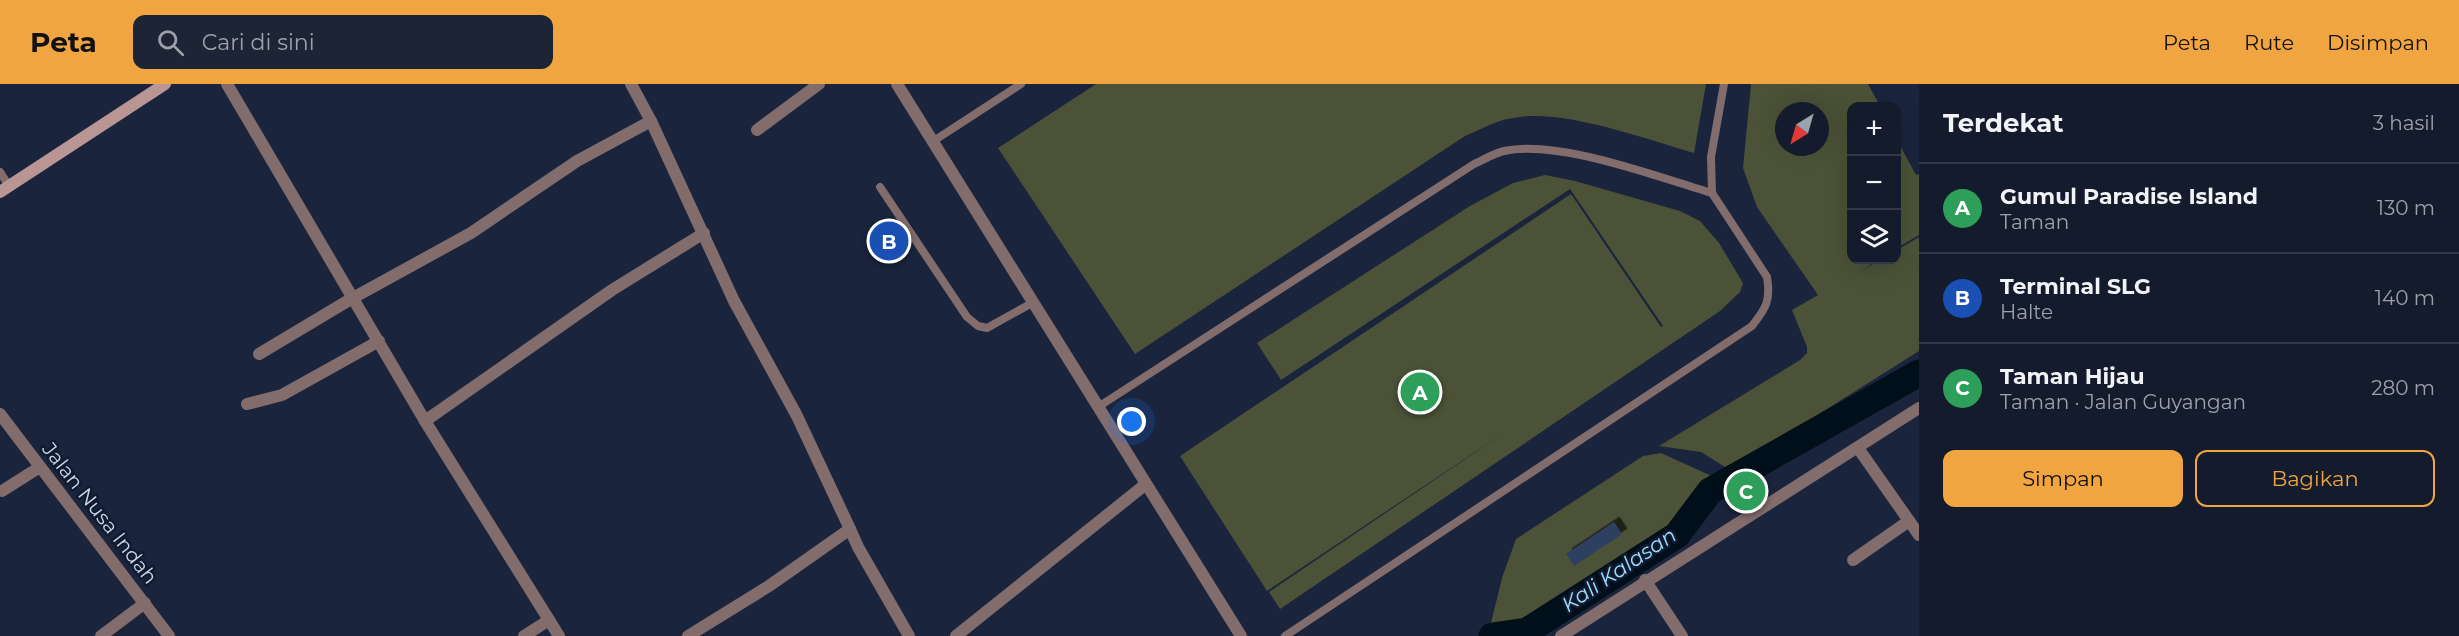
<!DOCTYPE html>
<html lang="id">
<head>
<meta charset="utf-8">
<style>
  body { margin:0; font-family:Montserrat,sans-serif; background:#1d2435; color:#f1f3f6 }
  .controls { position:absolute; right:18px; top:18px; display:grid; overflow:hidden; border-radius:12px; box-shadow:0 6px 24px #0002 }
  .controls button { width:54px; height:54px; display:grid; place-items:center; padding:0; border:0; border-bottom:2px solid #333949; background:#141b2d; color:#f1f3f6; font:30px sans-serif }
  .compass { position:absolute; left:1775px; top:18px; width:54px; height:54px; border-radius:50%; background:#141b2d; box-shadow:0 6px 24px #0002; rotate:217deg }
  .you { position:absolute; left:1132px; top:338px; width:21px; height:21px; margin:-15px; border:4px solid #fff; border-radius:50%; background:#1a73e8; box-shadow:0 0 0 9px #1a73e833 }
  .badge { display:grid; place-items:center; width:39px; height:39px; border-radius:50%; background:#f1a540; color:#fff; font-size:20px; font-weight:700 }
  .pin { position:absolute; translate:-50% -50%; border:3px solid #fff; box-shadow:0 2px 6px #0006 }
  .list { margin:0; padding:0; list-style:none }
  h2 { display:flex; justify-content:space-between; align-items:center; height:78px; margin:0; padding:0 24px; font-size:26px }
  h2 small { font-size:20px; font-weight:400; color:#9da1aa }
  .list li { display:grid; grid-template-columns:39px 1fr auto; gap:18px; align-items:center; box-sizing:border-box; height:90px; padding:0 24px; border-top:2px solid #333949 }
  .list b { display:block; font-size:22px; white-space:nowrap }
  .list p { margin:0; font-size:20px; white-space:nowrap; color:#9da1aa }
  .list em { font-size:20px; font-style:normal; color:#9da1aa }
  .actions { display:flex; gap:12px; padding:18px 24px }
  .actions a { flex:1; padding:14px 0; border:2px solid #f1a540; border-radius:12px; text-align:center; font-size:21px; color:#f1a540 }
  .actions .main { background:#f1a540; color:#111 }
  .icon { flex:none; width:33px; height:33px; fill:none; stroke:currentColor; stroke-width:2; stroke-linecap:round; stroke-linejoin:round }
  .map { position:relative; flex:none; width:1919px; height:552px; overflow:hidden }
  header { display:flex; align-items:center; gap:36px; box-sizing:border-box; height:84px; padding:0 30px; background:#f1a540; color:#111 }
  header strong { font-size:28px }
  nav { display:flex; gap:33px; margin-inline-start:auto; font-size:21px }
  .search { width:420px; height:54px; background:#1d2435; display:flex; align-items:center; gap:15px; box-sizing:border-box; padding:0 21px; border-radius:12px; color:#9da1aa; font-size:22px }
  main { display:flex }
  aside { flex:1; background:#141b2d }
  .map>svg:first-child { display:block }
  .green { fill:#4b5237; fill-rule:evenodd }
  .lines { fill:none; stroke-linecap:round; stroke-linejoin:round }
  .river { stroke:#000f19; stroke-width:27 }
  .building { fill:#2f3f62; filter:url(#shadow) }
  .service { stroke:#836c6c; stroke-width:8 }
  .minor { stroke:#836c6c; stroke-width:12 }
  .secondary { stroke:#b99594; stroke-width:12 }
  .labels { text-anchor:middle; stroke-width:5; stroke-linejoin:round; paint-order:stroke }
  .street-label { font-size:20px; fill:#cfd7e7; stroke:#101b32 }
  .water-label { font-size:21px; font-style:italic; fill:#9fdefb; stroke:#101b32 }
</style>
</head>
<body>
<header>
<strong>Peta</strong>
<div class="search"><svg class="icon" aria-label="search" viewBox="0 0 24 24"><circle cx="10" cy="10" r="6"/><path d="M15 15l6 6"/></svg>Cari di sini</div>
<nav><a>Peta</a><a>Rute</a><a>Disimpan</a></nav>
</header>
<main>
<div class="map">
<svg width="1919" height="552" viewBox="0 0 1919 552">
  <defs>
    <filter id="shadow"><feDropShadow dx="5.5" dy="-5.5" stdDeviation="0" flood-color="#0009"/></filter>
  </defs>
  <rect width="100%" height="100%" fill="#1a243c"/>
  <!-- green -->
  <g class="green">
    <path d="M 1096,0 L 1706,0 L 1694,69 C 1645,55 1562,24 1513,34 C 1497,36 1480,46 1465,52 L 1135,270 L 998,64 Z"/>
    <path d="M 1751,0 L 1868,0 L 1880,22 L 1852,22 L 1852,176 L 1878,176 L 1861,187 L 1880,176 L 1896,176 L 1897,166 L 1919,153 L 1919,267 L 1730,386 L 1701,368 L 1659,362 L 1800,276 L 1807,269 L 1807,263 L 1792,226 L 1818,211 L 1757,123 L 1743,84 ZM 1784,27 L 1820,27 L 1820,63 L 1784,63 Z"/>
    <polygon points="1896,54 1916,91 1919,90 1919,151 1897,164"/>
    <polygon points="1545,91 1575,97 1680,127 1700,137 1719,159 1743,199 1740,208 1720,227 1280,525 1269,508 1511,344 1267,507 1180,372 1571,110 1661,243 1663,242 1570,105 1281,296 1257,259 1470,122 1513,99"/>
    <polygon points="1661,369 1716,394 1693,415 1671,449 1523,540 1499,544 1491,539 1502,494 1516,455 1643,372"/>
  </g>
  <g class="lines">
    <!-- river -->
    <polyline class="river" points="1492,552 1527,547 1677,451 1710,407 1919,289"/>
  </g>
  <!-- building -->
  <polygon class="building" points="1614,438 1622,450 1574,482 1566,470"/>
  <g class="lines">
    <!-- service -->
    <g class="service">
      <polyline points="932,58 1021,0"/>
      <polyline points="0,88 9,102"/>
      <polyline points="880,103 967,233 978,242 987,244 1032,219"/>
      <path d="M 1098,323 L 1474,80 C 1484,76 1494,69 1504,67 C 1559,55 1657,93 1712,109"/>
      <path d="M 1285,552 L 1752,242 C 1766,224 1771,217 1767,193 L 1712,109 L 1711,73 L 1724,0"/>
    </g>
    <!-- minor -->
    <g class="minor">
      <polyline points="227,0 425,337 559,552"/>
      <polyline points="631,0 651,37 734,217 797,332 850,445"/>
      <polyline points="897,0 1241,552"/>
      <polyline points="757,46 819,0"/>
      <polyline points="259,270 351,215 471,149 577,77 651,37"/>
      <polyline points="247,320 282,311 379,257"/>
      <polyline points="0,330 169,552"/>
      <polyline points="425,337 612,206 704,149"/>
      <polyline points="1858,364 1919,451"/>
      <polyline points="2,407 40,383"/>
      <polyline points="1853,476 1909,437"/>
      <polyline points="1645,496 1682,552"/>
      <polyline points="101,552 145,519"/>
      <polyline points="524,552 549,536"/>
      <polyline points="688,552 769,502 850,445 858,463 909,552"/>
      <polyline points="956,552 1146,400"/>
      <polyline points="1561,552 1919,324"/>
    </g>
    <!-- secondary -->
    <polyline class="secondary" points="0,108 165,0"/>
  </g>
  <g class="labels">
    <!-- street labels -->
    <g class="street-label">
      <text transform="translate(100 429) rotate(52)" y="7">Jalan Nusa Indah</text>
    </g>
    <!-- water labels -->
    <g class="water-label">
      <text transform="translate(1619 486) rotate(-34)" y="7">Kali Kalasan</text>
    </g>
  </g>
</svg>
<div class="controls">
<button>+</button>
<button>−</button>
<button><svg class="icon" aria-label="layers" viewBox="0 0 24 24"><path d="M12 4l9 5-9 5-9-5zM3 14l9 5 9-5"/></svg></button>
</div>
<svg class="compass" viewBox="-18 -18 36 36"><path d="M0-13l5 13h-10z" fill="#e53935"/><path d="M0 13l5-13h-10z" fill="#9da1aa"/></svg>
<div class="you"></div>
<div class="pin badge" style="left:1420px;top:308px;background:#2e9e5b">A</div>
<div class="pin badge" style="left:889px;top:157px;background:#1a4fb4">B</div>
<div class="pin badge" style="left:1746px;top:407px;background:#2e9e5b">C</div>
</div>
<aside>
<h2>Terdekat<small>3 hasil</small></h2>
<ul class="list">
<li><span class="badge" style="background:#2e9e5b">A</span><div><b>Gumul Paradise Island</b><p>Taman</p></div><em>130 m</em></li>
<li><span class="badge" style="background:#1a4fb4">B</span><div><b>Terminal SLG</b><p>Halte</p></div><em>140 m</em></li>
<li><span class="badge" style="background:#2e9e5b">C</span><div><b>Taman Hijau</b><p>Taman · Jalan Guyangan</p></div><em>280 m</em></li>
</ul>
<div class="actions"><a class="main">Simpan</a><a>Bagikan</a></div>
</aside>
</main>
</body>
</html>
